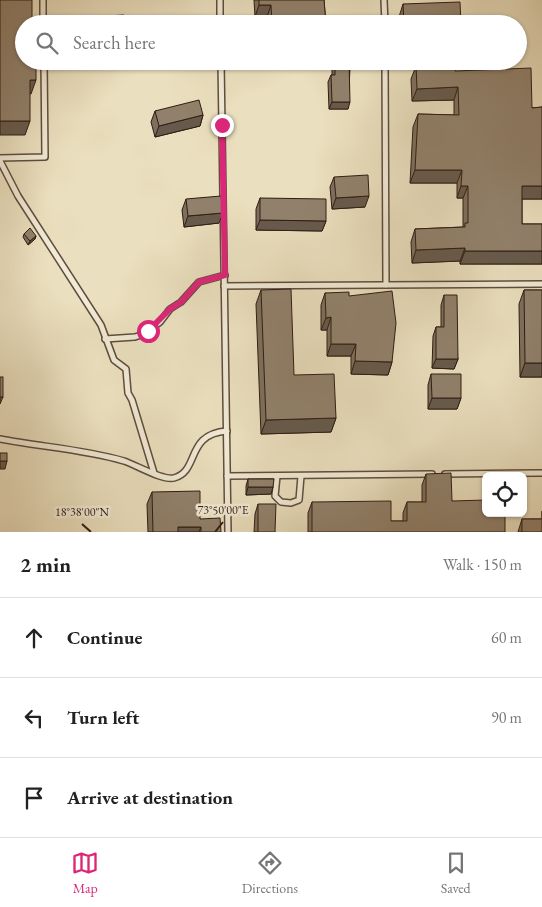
<!DOCTYPE html>
<html lang="en">
<head>
<meta charset="utf-8">
<style>
  body { margin:0; font-family:"EB Garamond",serif; background:#f6f6f6; color:#222 }
  .controls { position:absolute; right:15px; bottom:15px; display:grid; overflow:hidden; border-radius:8px; box-shadow:0 1px 4px #0004 }
  .controls button { width:45px; height:45px; display:grid; place-items:center; padding:0; border:0; border-bottom:1px solid #e0e0e0; background:#fff; color:#222; font:25px sans-serif }
  .stop { position:absolute; width:15px; height:15px; margin:-11px; border:4px solid #db2777; border-radius:50%; background:#fff }
  .stop.end { background:#db2777; border-color:#fff; box-shadow:0 1px 5px #0008 }
  .list { margin:0; padding:0; list-style:none }
  h2 { display:flex; justify-content:space-between; align-items:center; height:65px; margin:0; padding:0 20px; font-size:21px }
  h2 small { font-size:16px; font-weight:400; color:#767676 }
  .list li { display:grid; grid-template-columns:32px 1fr auto; gap:15px; align-items:center; box-sizing:border-box; height:80px; padding:0 20px; border-top:1px solid #e0e0e0 }
  .list b { display:block; font-size:19px; white-space:nowrap }
  .list em { font-size:16px; font-style:normal; color:#767676 }
  .icon { flex:none; width:28px; height:28px; fill:none; stroke:currentColor; stroke-width:2; stroke-linecap:round; stroke-linejoin:round }
  .map { position:relative; flex:none; width:542px; height:532px; overflow:hidden }
  .search { position:absolute; background:#fff; box-shadow:0 1px 4px #0004; left:15px; right:15px; top:15px; height:55px; display:flex; align-items:center; gap:12px; box-sizing:border-box; padding:0 18px; border-radius:28px; color:#767676; font-size:19px }
  .sheet { height:305px; background:#fff }
  nav { display:flex; justify-content:space-around; align-items:center; box-sizing:border-box; height:70px; border-top:1px solid #e0e0e0; background:#fff; font-size:14px; color:#767676 }
  nav a { display:grid; justify-items:center; gap:2px }
  nav .on { color:#db2777 }
  .map>svg:first-child { display:block }
  .lines { fill:none; stroke-linecap:round; stroke-linejoin:round }
  .lane-casing { stroke:#5e4d3e; stroke-width:8 }
  .lane { stroke:#f1ead5; stroke-width:5 }
  .wall { fill:#7d6f5d; stroke:#301c13 }
  .shaded-wall { fill:#665a4c; stroke:#301c13 }
  .building { fill:#91816c; stroke:#301c13 }
  .route { stroke:#db2777; stroke-width:6 }
  .ticks { fill:none; stroke:#301c13; stroke-width:2 }
  .ticks-label { font-size:12px; text-anchor:middle; fill:#301c13; stroke:#f1ead5; stroke-width:5; stroke-linejoin:round; paint-order:stroke }
</style>
</head>
<body>
<div class="map">
<svg width="542" height="532" viewBox="0 0 542 532">
  <rect width="100%" height="100%" fill="#eadfbe"/>
  <filter id="stains"><feTurbulence type="fractalNoise" baseFrequency=".004" numOctaves="4"/><feColorMatrix values="0 0 0 0 .2 0 0 0 0 .09 0 0 0 0 .02 0 0 0 .5 -.17"/></filter>
  <radialGradient id="worn" r=".72"><stop offset=".6" stop-color="#630" stop-opacity="0"/><stop offset="1" stop-color="#630" stop-opacity=".3"/></radialGradient>
  <g class="lines">
    <defs>
      <g id="lane">
        <polyline points="43,0 43,24"/>
        <polyline points="220,0 220,24"/>
        <polyline points="384,0 385,24"/>
        <polyline points="221,61 228,532"/>
        <polyline points="385,61 386,285"/>
        <polyline points="0,158 45,157 44,61"/>
        <polyline points="0,161 18,196 101,325 114,360 126,369 128,393 132,400 154,473"/>
        <polyline points="224,286 542,284"/>
        <polyline points="105,339 135,337 144,334 160,322 170,309 181,302 199,282 225,275"/>
        <path d="M 0,439 C 41,447 83,449 124,461 C 136,465 163,481 174,478 C 200,471 185,434 227,431"/>
        <polyline points="445,474 542,473"/>
        <polyline points="227,476 432,474"/>
        <polyline points="277,476 275,496 281,502 291,503 299,500 301,476"/>
      </g>
    </defs>
    <!-- lane casing -->
    <use href="#lane" class="lane-casing"/>
    <!-- lane -->
    <use href="#lane" class="lane"/>
  </g>
  <!-- wall -->
  <g class="wall">
    <polygon points="254,0 324,0 326,24 267,24 267,17 255,17"/>
    <polygon points="403,4 461,24 399,24 399,17"/>
    <polygon points="332,61 361,61 358,68 350,68 348,109 329,109 328,82 331,75 332,75"/>
    <polygon points="418,61 446,61 446,65 455,71 532,108 542,107 542,199 522,199 522,224 542,224 542,264 460,264 460,261 412,263 411,242 415,229 463,227 463,198 457,198 457,183 410,183 413,127 418,114 454,115 454,100 412,101 411,79 416,66 419,66"/>
    <polygon points="155,111 203,115 200,126 155,137 151,122"/>
    <polygon points="334,177 365,207 332,209 330,187"/>
    <polygon points="260,198 326,221 322,231 256,230 256,209"/>
    <polygon points="186,199 219,223 184,227 182,210"/>
    <polygon points="24,234 36,236 35,239 28,245 23,237"/>
    <polygon points="261,290 294,375 336,418 331,432 261,434 256,304"/>
    <polygon points="524,290 542,290 542,377 520,377 519,304"/>
    <polygon points="325,293 349,296 392,362 388,375 351,374 351,356 327,356 327,330 321,330 321,305"/>
    <polygon points="444,295 458,359 454,369 432,368 433,336 436,327 441,327 441,305"/>
    <polygon points="431,374 461,398 457,409 428,409 428,385"/>
    <polygon points="426,474 452,501 505,532 308,532 308,513 312,502 391,521 403,521 403,513 407,502 422,502 422,485"/>
    <polygon points="248,479 273,487 271,494 246,495 246,486"/>
    <polygon points="152,492 200,519 221,532 148,532 147,504"/>
    <polygon points="258,504 275,532 254,532 255,514"/>
    <polygon points="542,511 542,532 518,532 522,519 542,519"/>
  </g>
  <!-- shaded-wall -->
  <g class="shaded-wall">
    <polygon points="259,5 271,5 267,17 255,17"/>
    <polygon points="166,61 208,61 205,69 164,68"/>
    <polygon points="349,61 361,61 358,68 347,68"/>
    <polygon points="30,80 36,80 31,94 25,94"/>
    <polygon points="458,87 454,100 412,101 417,89"/>
    <polygon points="332,102 350,102 348,109 329,109"/>
    <polygon points="203,115 200,126 155,137 159,126"/>
    <polygon points="0,121 30,121 25,135 0,135"/>
    <polygon points="415,170 462,170 457,183 410,183"/>
    <polygon points="461,186 468,186 463,198 457,198"/>
    <polygon points="522,186 542,186 542,199 518,199"/>
    <polygon points="369,196 365,207 332,209 336,198"/>
    <polygon points="223,213 219,223 184,227 188,216"/>
    <polygon points="260,220 326,221 322,231 256,230"/>
    <polygon points="36,236 35,239 28,245 30,241"/>
    <polygon points="465,248 460,261 412,263 416,250"/>
    <polygon points="465,251 542,251 542,264 460,264"/>
    <polygon points="331,317 327,330 321,330 326,318"/>
    <polygon points="331,344 356,344 351,356 327,356"/>
    <polygon points="436,359 458,359 454,369 432,368"/>
    <polygon points="355,361 392,362 388,375 351,374"/>
    <polygon points="525,363 542,363 542,377 520,377"/>
    <polygon points="0,397 3,397 0,404"/>
    <polygon points="432,398 461,398 457,409 428,409"/>
    <polygon points="336,418 331,432 261,434 266,420"/>
    <polygon points="0,461 7,461 5,469 0,469"/>
    <polygon points="248,487 273,487 271,494 246,495"/>
    <polygon points="178,527 201,527 199,532 176,532"/>
  </g>
  <!-- building -->
  <g class="building">
    <polygon points="0,0 32,0 32,24 24,24 24,61 36,61 36,80 30,80 30,121 0,121"/>
    <polygon points="259,0 324,0 326,24 272,24 271,5 259,5"/>
    <polygon points="460,2 461,24 404,24 403,4"/>
    <polygon points="124,15 125,24 88,24 87,17"/>
    <polygon points="335,61 349,61 350,102 332,102 331,75 335,75"/>
    <polygon points="424,61 446,61 446,65 455,64 455,71 531,68 532,108 542,107 542,186 522,186 522,224 542,224 542,251 465,251 465,248 416,250 415,229 465,227 465,223 468,223 468,186 461,186 462,170 415,170 418,114 459,115 458,87 417,89 416,66 424,66"/>
    <polygon points="199,100 203,115 159,126 155,111"/>
    <polygon points="368,175 369,196 336,198 334,177"/>
    <polygon points="221,196 223,213 188,216 186,199"/>
    <polygon points="260,198 326,199 326,221 260,220"/>
    <polygon points="30,228 36,236 30,241 24,234"/>
    <polygon points="291,289 294,375 334,374 336,418 266,420 261,290"/>
    <polygon points="524,290 542,290 542,363 525,363"/>
    <polygon points="392,291 396,323 392,362 355,361 356,344 331,344 331,317 326,318 325,293 349,292 349,296"/>
    <polygon points="444,295 457,295 458,359 436,359 436,327 444,327"/>
    <polygon points="431,374 461,374 461,398 432,398"/>
    <rect x="0" y="377" width="3" height="20"/>
    <rect x="0" y="453" width="7" height="8"/>
    <polygon points="451,473 452,501 486,500 486,513 505,513 505,532 312,532 312,502 391,501 391,521 407,521 407,502 426,502 426,474"/>
    <polygon points="248,479 274,479 273,487 248,487"/>
    <polygon points="200,491 200,519 220,518 221,532 201,532 201,527 178,527 178,532 153,532 152,492"/>
    <polygon points="258,504 276,504 275,532 258,532"/>
    <rect x="522" y="519" width="20" height="13"/>
  </g>
  <g class="lines">
    <!-- route -->
    <polyline class="route" points="148,331 170,309 181,302 199,282 225,275 222,125"/>
  </g>
  <!-- ticks -->
  <path class="ticks" d="M 82,524 L 91,532M 215,532 L 223,522"/>
  <g class="ticks-label">
    <text x="223" y="514">73°50'00"E</text>
    <text x="82" y="516">18°38'00"N</text>
  </g>
  <rect width="100%" height="100%" filter="url(#stains)"/>
  <rect width="100%" height="100%" fill="url(#worn)"/>
</svg>
<div class="controls">
<button><svg class="icon" aria-label="locate" viewBox="0 0 24 24"><circle cx="12" cy="12" r="6"/><path d="M12 2v4M12 18v4M2 12h4M18 12h4"/></svg></button>
</div>
<div class="stop" style="left:148px;top:331px"></div>
<div class="stop end" style="left:222px;top:125px"></div>
<div class="search"><svg class="icon" aria-label="search" viewBox="0 0 24 24"><circle cx="10" cy="10" r="6"/><path d="M15 15l6 6"/></svg>Search here</div>
</div>
<section class="sheet">
<h2>2 min<small>Walk · 150 m</small></h2>
<ul class="list">
<li><svg class="icon" aria-label="ahead" viewBox="0 0 24 24"><path d="M12 20V5M6 11l6-6 6 6"/></svg><div><b>Continue</b></div><em>60 m</em></li>
<li><svg class="icon" aria-label="left" viewBox="0 0 24 24"><path d="M17 20v-9H6M10 6l-5 5 5 5"/></svg><div><b>Turn left</b></div><em>90 m</em></li>
<li><svg class="icon" aria-label="arrive" viewBox="0 0 24 24"><path d="M6 21V4h12l-3 4 3 4H6"/></svg><div><b>Arrive at destination</b></div></li>
</ul>
</section>
<nav>
<a class="on"><svg class="icon" aria-label="map" viewBox="0 0 24 24"><path d="M3 6l6-2 6 2 6-2v14l-6 2-6-2-6 2zM9 4v14M15 6v14"/></svg>Map</a>
<a><svg class="icon" aria-label="directions" viewBox="0 0 24 24"><path d="M12 3l9 9-9 9-9-9zM9 14v-3h6M13 9l2 2-2 2"/></svg>Directions</a>
<a><svg class="icon" aria-label="saved" viewBox="0 0 24 24"><path d="M7 4h10v16l-5-4-5 4z"/></svg>Saved</a>
</nav>
</body>
</html>
